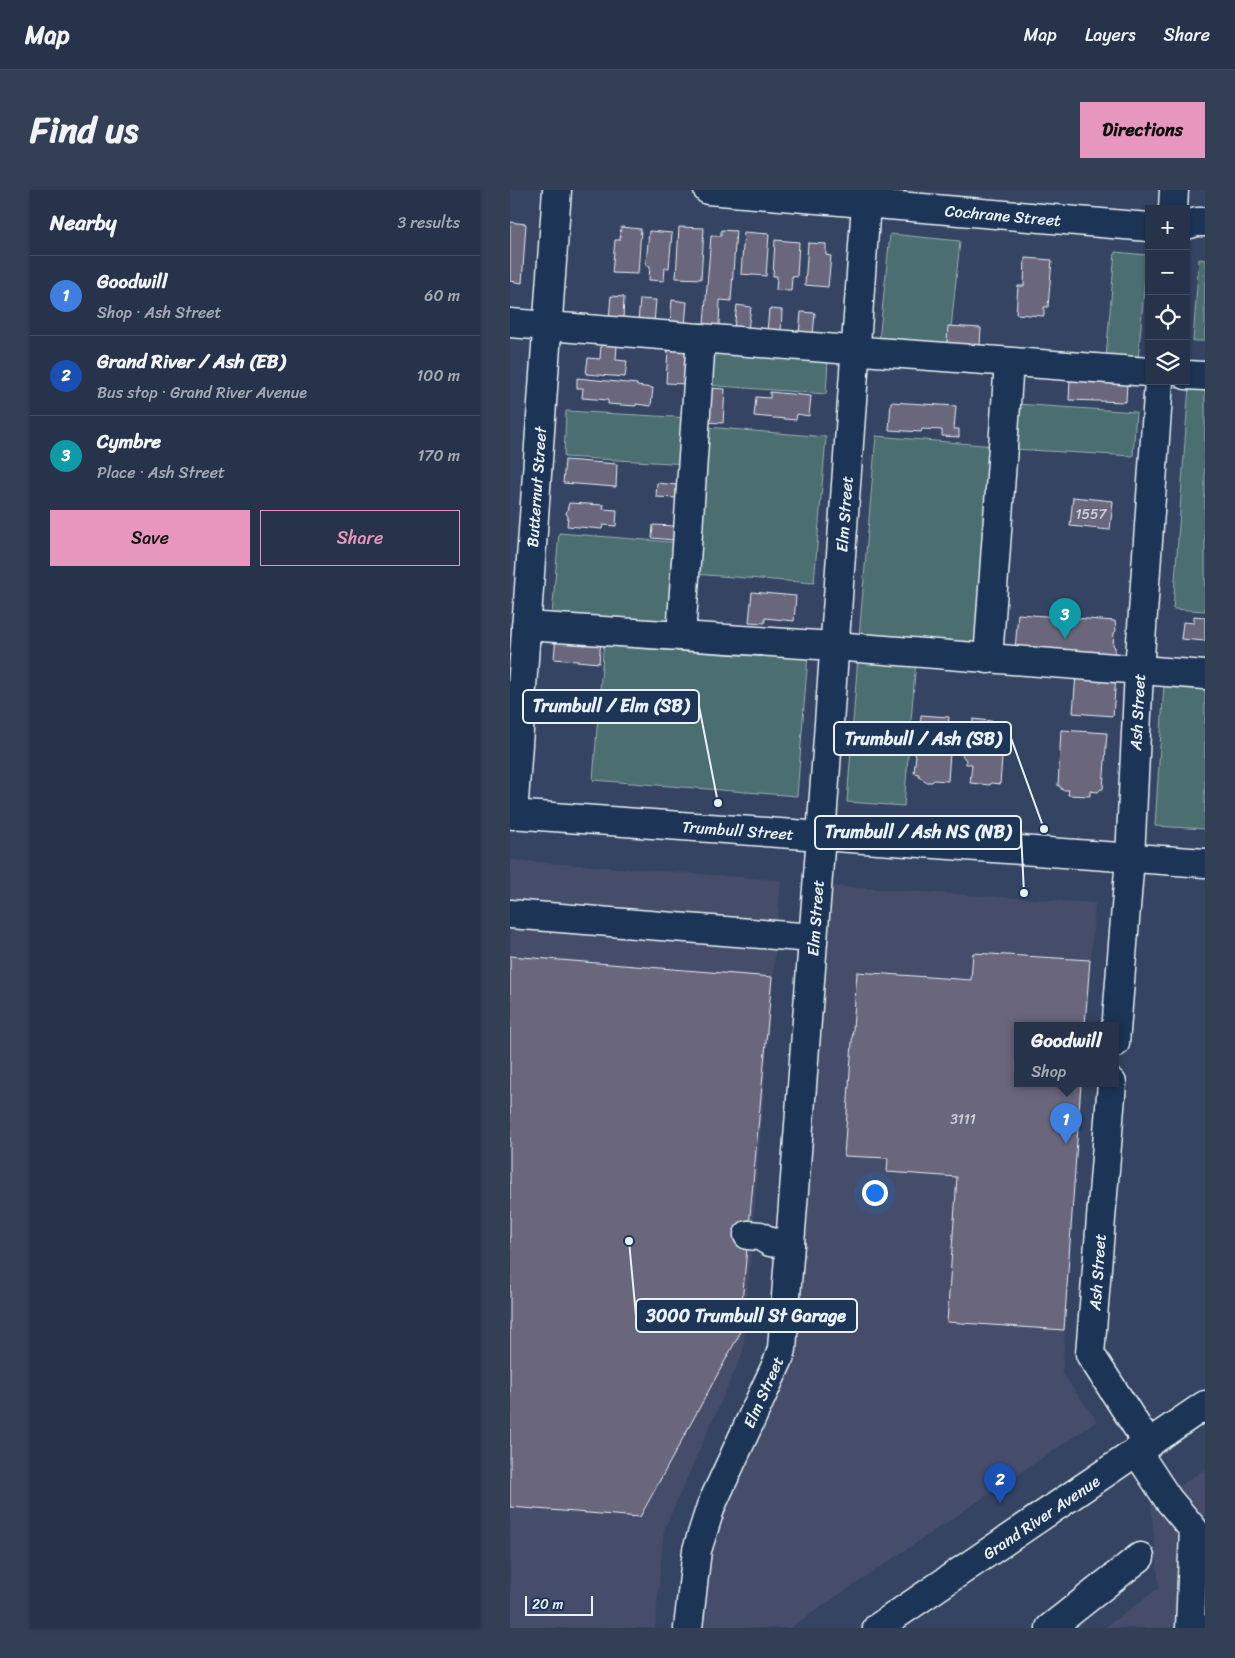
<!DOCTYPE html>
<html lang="en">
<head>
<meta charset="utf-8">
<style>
  body { margin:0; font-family:Sriracha,sans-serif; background:#333f54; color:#f1f3f6 }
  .controls { position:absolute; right:15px; top:15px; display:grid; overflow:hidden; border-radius:0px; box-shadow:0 1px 4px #0004 }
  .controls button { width:45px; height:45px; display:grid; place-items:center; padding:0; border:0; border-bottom:1px solid #434e62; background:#27334a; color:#f1f3f6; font:25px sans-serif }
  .scale { position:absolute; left:15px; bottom:12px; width:68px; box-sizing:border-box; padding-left:5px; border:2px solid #e8f1f8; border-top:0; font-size:14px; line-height:18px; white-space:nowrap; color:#e8f1f8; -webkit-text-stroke:4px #1d3557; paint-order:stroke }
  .you { position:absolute; left:364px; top:1002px; width:18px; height:18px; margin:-12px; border:4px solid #fff; border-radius:50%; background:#1a73e8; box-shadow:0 0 0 8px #1a73e833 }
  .badge { display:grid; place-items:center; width:32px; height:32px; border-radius:50%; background:#e797bd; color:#fff; font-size:16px; font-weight:700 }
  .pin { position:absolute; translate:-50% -41px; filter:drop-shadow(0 1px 2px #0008) }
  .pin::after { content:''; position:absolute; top:26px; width:18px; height:15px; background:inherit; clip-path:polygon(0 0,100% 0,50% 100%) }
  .popup { position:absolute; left:504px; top:832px; width:105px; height:65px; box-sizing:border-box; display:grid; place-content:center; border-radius:0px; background:#27334a; filter:drop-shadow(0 1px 4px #0005); font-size:16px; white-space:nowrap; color:#a4aab5 }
  .popup b { font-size:19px; color:#f1f3f6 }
  .popup::after { content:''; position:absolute; left:50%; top:100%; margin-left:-10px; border:10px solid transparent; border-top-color:#27334a }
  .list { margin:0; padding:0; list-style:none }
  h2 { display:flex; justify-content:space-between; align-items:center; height:65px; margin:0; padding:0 20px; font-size:21px }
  h2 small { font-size:16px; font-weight:400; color:#a4aab5 }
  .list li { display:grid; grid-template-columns:32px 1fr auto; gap:15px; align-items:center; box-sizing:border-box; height:80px; padding:0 20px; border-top:1px solid #434e62 }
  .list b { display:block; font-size:19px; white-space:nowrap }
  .list p { margin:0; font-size:16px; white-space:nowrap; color:#a4aab5 }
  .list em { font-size:16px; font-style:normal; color:#a4aab5 }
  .actions { display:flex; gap:10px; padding:15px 20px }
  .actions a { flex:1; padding:11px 0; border:1px solid #e797bd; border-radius:0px; text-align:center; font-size:18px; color:#e797bd }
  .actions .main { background:#e797bd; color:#111 }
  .icon { flex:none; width:28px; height:28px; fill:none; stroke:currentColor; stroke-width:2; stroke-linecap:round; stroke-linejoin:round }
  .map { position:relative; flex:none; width:695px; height:1438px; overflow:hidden; border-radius:0px }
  header { display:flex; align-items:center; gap:30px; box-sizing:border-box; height:70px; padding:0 25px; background:#27334a; border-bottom:1px solid #434e62 }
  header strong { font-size:24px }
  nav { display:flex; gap:28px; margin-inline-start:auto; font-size:18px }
  .intro { display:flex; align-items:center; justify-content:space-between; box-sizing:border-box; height:120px; padding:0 30px }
  h1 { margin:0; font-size:35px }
  .button { padding:12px 22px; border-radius:0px; background:#e797bd; color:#111; font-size:18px; font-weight:700 }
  main { display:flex; gap:30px; padding:0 30px }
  aside { flex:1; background:#27334a; border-radius:0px; box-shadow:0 1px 4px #0004 }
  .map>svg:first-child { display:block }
  .built { fill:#444e6a }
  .green { fill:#4b6e70; stroke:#9ab0b4 }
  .building { fill:#6b667b; stroke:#e8f1f8 }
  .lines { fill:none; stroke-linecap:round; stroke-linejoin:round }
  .minor-casing { stroke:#e8f1f8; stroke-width:31 }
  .major-casing { stroke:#e8f1f8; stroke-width:31 }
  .minor { stroke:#1d3557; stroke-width:28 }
  .major { stroke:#1d3557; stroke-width:28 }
  .labels { text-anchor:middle; stroke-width:5; stroke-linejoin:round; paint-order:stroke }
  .number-label { font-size:14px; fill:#c9ced9 }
  .street-label { font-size:16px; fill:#e8f1f8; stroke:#1d3557 }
  .leader { fill:none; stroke:#e8f1f8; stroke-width:2 }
  .callout-dot { fill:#e8f1f8; stroke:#1d3557; stroke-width:2 }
  .callout { fill:#1d3557; stroke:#e8f1f8; stroke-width:2 }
  .callout-label { font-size:18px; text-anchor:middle; font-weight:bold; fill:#e8f1f8 }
</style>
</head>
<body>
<header>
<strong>Map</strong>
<nav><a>Map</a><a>Layers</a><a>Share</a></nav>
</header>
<div class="intro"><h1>Find us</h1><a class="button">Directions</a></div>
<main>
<aside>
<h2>Nearby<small>3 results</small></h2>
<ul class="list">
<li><span class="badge" style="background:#3f7fe0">1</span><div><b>Goodwill</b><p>Shop · Ash Street</p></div><em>60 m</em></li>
<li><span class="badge" style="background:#1a4fb4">2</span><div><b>Grand River / Ash (EB)</b><p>Bus stop · Grand River Avenue</p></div><em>100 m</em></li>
<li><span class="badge" style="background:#0f9aa8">3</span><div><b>Cymbre</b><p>Place · Ash Street</p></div><em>170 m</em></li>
</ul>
<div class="actions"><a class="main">Save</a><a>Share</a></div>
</aside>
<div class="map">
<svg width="695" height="1438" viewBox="0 0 695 1438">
  <rect width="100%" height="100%" fill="#344462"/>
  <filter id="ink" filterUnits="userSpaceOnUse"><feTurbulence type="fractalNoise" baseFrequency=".02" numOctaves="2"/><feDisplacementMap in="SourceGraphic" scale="10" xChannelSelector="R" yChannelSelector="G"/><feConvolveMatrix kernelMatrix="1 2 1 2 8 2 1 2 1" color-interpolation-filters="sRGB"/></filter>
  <g filter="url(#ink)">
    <!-- built -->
    <g class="built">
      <polygon points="0,670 271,690 233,1162 154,1340 145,1438 0,1438"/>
      <polygon points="320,696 585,713 576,835 507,835 507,893 572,893 552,1183 587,1231 280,1438 194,1438 199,1357 203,1343 282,1177 285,1168"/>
      <polygon points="695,1279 695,1438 594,1438 649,1398 641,1315"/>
    </g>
    <!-- green -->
    <g class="green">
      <polygon points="380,44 450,51 439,158 369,151"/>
      <polygon points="605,62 637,65 628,170 596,168"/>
      <polygon points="689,69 695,70 695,151 683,151"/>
      <polygon points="198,161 318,170 316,204 196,195"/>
      <polygon points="679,195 695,196 695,421 663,419"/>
      <polygon points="505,214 626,222 623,266 502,259"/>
      <polygon points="56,221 181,228 178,274 54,267"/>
      <polygon points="196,237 316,247 304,393 183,384"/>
      <polygon points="366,246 485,256 468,457 349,447"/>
      <polygon points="49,343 173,353 166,435 42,425"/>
      <polygon points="94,450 298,465 287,606 83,590"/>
      <polygon points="348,466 406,470 394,616 337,612"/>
      <polygon points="654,494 695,496 695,639 645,636"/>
    </g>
    <!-- building -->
    <g class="building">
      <polygon points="0,32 16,34 12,93 0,91"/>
      <polygon points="111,37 131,39 128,84 102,83 105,50 110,50"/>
      <polygon points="169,37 194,38 191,89 166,88"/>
      <polygon points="211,40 226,41 221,111 210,110 209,135 194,134 201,46 211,46"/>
      <polygon points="139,41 162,43 159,78 155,78 154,91 139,90 140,76 136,75"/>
      <polygon points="234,42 259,44 256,86 231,84"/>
      <polygon points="265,50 289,52 287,87 282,86 281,101 266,100 267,86 263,86"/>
      <polygon points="298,53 316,54 316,65 321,66 318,97 295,95"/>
      <polygon points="515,68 542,70 538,117 534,117 534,126 506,124 508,96 514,96"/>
      <polygon points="101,106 114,107 113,130 99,128"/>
      <polygon points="130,109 146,110 144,133 128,132"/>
      <polygon points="162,110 177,112 175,136 160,134"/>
      <polygon points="227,115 241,117 238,140 224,139"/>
      <polygon points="259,119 272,120 271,143 257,142"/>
      <polygon points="291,122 305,123 303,145 289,144"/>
      <polygon points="438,136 471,138 470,155 437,153"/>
      <polygon points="91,154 107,155 106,170 117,171 115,187 76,184 78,168 90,169"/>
      <polygon points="158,158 178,160 175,194 156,193"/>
      <polygon points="67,188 127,194 127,196 143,198 141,216 126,214 126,216 98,214 98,210 72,208 73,198 67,198"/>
      <polygon points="560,189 617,192 616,212 559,210"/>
      <polygon points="197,198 215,199 213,233 195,232"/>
      <polygon points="260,202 301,206 299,226 287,224 286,230 244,226 246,207 260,208"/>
      <polygon points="381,212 446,216 444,239 449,239 449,247 432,246 432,240 412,239 411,242 379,240"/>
      <polygon points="55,270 107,274 106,297 53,293"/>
      <polygon points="147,293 167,295 166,308 146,307"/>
      <polygon points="563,307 603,311 600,340 560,336"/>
      <polygon points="59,313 94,315 93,319 107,320 106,336 93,335 92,339 57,336 58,326 56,324"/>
      <polygon points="143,335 164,336 163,350 142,348"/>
      <polygon points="242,402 286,406 284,431 255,428 255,433 239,432"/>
      <polygon points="508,424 605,431 606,441 604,443 603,455 605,457 605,464 602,465 505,460"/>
      <polygon points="684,426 695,427 695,451 671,449 673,432 684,433"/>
      <polygon points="46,445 91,449 89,473 44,469"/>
      <polygon points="566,484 606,486 603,526 563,523"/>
      <polygon points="411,525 439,527 437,549 441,549 438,591 424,590 422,592 415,592 412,588 409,587 409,584 404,583 406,565 401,561 401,554 406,551 407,546 410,547"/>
      <polygon points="463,529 489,532 486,555 493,556 490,594 481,593 480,595 460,593 462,574 456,574 456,570 452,565 453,559 458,555 458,551 461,551"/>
      <polygon points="551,540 597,543 593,599 591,599 588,602 580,601 580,606 558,605 559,600 552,600 550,596 548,596"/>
      <polygon points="463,763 580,770 575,835 507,835 507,893 571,893 554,1140 437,1132 447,987 377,982 378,968 334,966 347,782 461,790"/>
      <polygon points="0,766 262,787 229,1145 130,1327 0,1317"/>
    </g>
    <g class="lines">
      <defs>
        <g id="minor">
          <polyline points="198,0 639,37"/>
          <polyline points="663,19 664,0"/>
          <polyline points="676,35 687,32 695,32"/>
          <polyline points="0,133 366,162 639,182"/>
          <polyline points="676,185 695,186"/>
          <polyline points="16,436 324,456 695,485"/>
          <polyline points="171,446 191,148"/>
          <polyline points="478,469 499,172"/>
          <polyline points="0,624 695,673"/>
          <polyline points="3,625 47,0"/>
          <polyline points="0,724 303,748"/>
          <polyline points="605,853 620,668 629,481 649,191"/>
          <polyline points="602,893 580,1164 638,1254"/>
          <polyline points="238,1045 250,1046 260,1052 280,1054"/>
          <polyline points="627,1262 658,1309 684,1340 680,1438 689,1438"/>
          <polyline points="178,1438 187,1360 201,1316 268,1171 272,1159 311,646 357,0"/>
          <polyline points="540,1438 630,1367"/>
        </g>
        <polyline id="major" points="367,1438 695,1215"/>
      </defs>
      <!-- minor casing -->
      <use href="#minor" class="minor-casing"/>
      <!-- major casing -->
      <use href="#major" class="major-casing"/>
      <!-- minor -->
      <use href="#minor" class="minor"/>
      <!-- major -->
      <use href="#major" class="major"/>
    </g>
  </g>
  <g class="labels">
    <!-- number labels -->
    <g class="number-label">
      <text x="581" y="329">1557</text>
      <text x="453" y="934">3111</text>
    </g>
    <!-- street labels -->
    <g class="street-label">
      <text transform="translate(493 25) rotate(5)" y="6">Cochrane Street</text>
      <text transform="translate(26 297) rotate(-86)" y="6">Butternut Street</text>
      <text transform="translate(334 324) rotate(-86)" y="6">Elm Street</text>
      <text transform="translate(627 522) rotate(-87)" y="6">Ash Street</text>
      <text transform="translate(228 640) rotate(4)" y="6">Trumbull Street</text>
      <text transform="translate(305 728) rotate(-86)" y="6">Elm Street</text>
      <text transform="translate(587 1082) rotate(-86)" y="6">Ash Street</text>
      <text transform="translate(253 1202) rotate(-66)" y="6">Elm Street</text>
      <text transform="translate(531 1327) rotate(-34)" y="6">Grand River Avenue</text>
    </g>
  </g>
  <!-- callouts -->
  <path class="leader" d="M208 613L189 516M534 639L501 548M514 703L511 642M119 1051L126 1126"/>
  <g class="callout-dot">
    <circle cx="208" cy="613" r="5"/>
    <circle cx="534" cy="639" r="5"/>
    <circle cx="514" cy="703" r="5"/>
    <circle cx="119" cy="1051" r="5"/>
  </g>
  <g class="callout">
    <rect x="13" y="500" width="176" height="33" rx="5"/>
    <rect x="324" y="532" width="177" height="33" rx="5"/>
    <rect x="305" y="626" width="206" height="33" rx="5"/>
    <rect x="126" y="1109" width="221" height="33" rx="5"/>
  </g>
  <g class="callout-label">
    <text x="101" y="522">Trumbull / Elm (SB)</text>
    <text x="413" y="555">Trumbull / Ash (SB)</text>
    <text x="408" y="648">Trumbull / Ash NS (NB)</text>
    <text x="236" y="1132">3000 Trumbull St Garage</text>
  </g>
</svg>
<div class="controls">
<button>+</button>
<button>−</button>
<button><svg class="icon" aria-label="locate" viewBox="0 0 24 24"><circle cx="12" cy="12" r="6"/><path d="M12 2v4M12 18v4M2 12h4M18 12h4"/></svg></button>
<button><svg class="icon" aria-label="layers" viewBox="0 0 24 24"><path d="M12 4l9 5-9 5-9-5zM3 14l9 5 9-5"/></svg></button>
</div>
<div class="scale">20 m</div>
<div class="you"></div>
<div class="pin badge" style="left:556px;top:954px;background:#3f7fe0">1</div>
<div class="popup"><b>Goodwill</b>Shop</div>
<div class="pin badge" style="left:490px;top:1314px;background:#1a4fb4">2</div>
<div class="pin badge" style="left:555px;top:449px;background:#0f9aa8">3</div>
</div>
</main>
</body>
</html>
